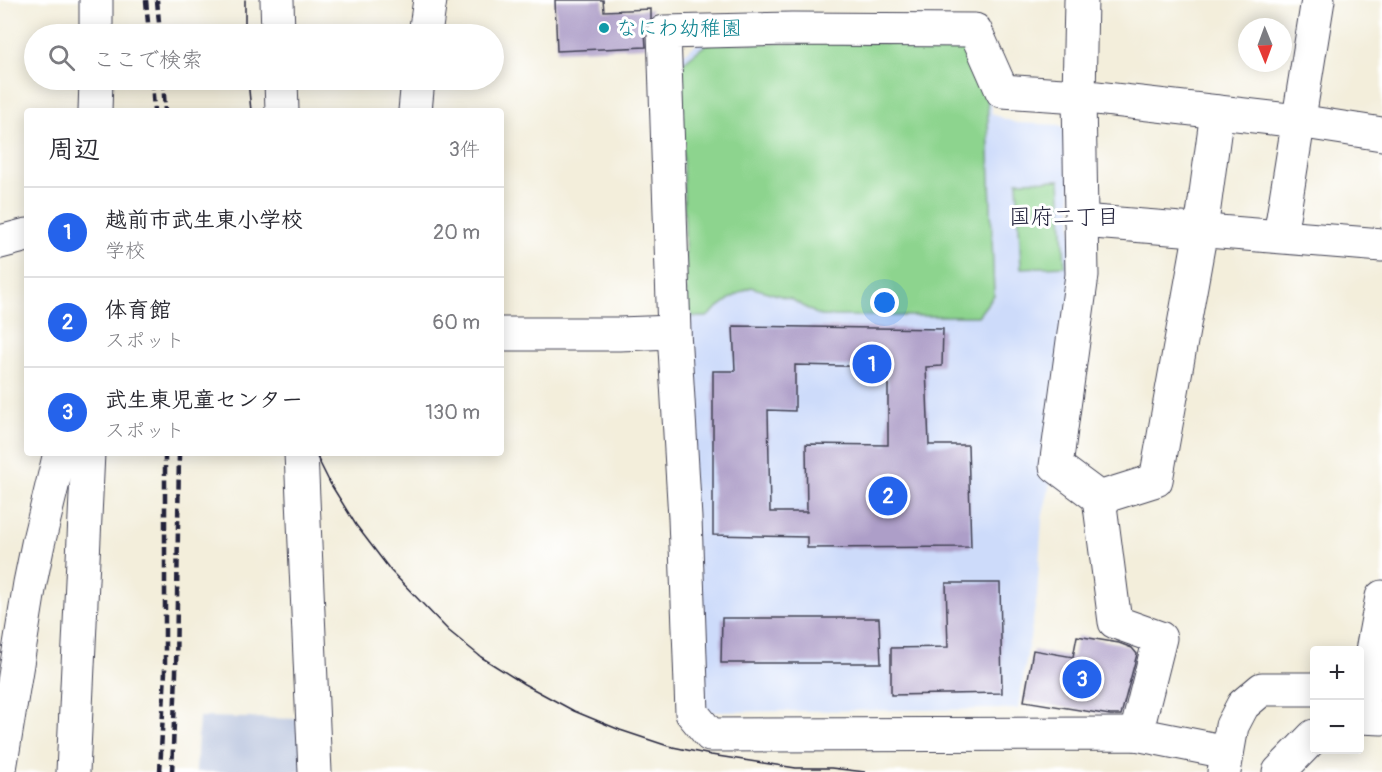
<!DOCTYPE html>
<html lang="ja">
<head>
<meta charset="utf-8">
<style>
  body { margin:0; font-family:Pangolin,"Klee One",sans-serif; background:#f7f7f7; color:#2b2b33 }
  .controls { position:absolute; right:18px; bottom:18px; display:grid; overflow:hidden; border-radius:6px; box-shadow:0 3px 15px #0003 }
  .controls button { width:54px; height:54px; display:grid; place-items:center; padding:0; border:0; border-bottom:2px solid #e1e1e2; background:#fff; color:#2b2b33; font:30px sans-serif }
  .compass { position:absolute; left:1238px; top:18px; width:54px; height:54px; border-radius:50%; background:#fff; box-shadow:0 3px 15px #0003; rotate:179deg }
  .you { position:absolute; left:885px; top:303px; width:21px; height:21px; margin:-15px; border:4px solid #fff; border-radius:50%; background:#1a73e8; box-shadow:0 0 0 9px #1a73e833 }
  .badge { display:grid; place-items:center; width:39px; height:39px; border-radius:50%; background:#2563eb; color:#fff; font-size:20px; font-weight:700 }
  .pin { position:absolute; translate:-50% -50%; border:3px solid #fff; box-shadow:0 2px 6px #0006 }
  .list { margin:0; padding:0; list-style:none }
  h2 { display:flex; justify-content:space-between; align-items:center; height:78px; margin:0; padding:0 24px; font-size:26px }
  h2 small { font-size:20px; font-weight:400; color:#7c7c81 }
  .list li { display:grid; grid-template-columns:39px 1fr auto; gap:18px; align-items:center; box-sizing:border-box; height:90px; padding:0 24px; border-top:2px solid #e1e1e2 }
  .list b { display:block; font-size:22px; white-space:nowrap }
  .list p { margin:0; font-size:20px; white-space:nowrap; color:#7c7c81 }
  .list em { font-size:20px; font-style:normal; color:#7c7c81 }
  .icon { flex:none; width:33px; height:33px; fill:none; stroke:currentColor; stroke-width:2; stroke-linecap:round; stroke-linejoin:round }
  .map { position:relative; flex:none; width:1382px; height:772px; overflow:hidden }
  .search { position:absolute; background:#fff; box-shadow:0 3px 15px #0003; left:24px; top:24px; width:480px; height:66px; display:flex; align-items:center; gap:15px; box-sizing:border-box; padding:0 21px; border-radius:33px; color:#7c7c81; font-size:22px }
  .panel { position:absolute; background:#fff; box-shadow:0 3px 15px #0003; left:24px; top:108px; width:480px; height:348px; border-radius:6px }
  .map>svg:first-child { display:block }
  .built { fill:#cddbfa }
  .industrial { fill:#b9c5de }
  .green { fill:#8dd48e; stroke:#587b64; stroke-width:1.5 }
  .building { fill:#ad9ec8; fill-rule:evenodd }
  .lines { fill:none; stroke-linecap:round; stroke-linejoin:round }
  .minor-casing { stroke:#414153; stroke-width:35 }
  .major-casing { stroke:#414153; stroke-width:35 }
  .minor { stroke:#fff; stroke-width:33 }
  .major { stroke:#fff; stroke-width:33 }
  .tram { stroke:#22223b; stroke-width:1.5 }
  .rail { stroke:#22223b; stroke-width:4.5; stroke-dasharray:9 4.5; stroke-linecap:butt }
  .culture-dot { fill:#0f9aa8; stroke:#fff; stroke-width:2 }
  .labels { text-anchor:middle; stroke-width:6; stroke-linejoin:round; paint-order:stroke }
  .culture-label { font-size:21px; fill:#0d838f; stroke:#fff; text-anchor:start }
  .neighbourhood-label { font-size:22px; fill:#22223b; stroke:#fff }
</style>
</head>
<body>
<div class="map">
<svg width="1382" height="772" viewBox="0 0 1382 772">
  <rect width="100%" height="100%" fill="#fff"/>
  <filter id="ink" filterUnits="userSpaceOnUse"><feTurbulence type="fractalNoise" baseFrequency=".0167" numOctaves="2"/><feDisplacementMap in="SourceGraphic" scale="12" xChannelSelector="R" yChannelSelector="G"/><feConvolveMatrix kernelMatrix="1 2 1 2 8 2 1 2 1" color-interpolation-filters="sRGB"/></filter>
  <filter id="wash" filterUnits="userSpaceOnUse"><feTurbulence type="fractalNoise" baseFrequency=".008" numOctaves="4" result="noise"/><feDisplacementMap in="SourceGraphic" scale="24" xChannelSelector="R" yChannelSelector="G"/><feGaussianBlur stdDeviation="1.35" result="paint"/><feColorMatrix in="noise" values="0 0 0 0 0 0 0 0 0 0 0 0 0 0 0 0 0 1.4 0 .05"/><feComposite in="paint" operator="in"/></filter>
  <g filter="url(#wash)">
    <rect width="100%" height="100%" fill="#f3eedb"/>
    <!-- built -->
    <polygon class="built" points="704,39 989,92 992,114 1016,123 1059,125 1068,132 1074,283 1053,470 1042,519 1037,596 1018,709 699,712 678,58"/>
    <!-- industrial -->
    <polygon class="industrial" points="199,717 303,719 304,772 196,772"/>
    <!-- green -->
    <g class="green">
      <path d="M 708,43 L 964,43 L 987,92 L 994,295 L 978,316 L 820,316 L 791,299 L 751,287 C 734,295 720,305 707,317 L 694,317 L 687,309 L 680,65 Z"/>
      <polygon points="1060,180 1065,266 1021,268 1017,181"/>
    </g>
    <g id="blocks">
      <!-- building -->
      <g class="building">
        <polygon points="555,0 603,0 604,11 651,9 651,19 647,24 645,32 646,47 557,51"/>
        <path d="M 733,326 L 943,329 L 942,366 L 926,367 L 929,445 L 968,445 L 971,547 L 807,548 L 807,537 L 713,535 L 713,371 L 735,371 ZM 795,365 L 888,367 L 888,445 L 806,444 L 807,512 L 770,512 L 768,410 L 795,411 Z"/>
        <polygon points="946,583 1000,583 1002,693 891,695 891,648 948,647"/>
        <polygon points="722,618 879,618 881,663 721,663"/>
        <polygon points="1077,636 1119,643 1132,648 1137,654 1121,715 1110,715 1024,701 1033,650 1073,657"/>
      </g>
    </g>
  </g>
  <g filter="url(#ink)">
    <use href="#blocks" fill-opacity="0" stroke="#414153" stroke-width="1.5"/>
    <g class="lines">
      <defs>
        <g id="minor">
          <polyline points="96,0 96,34"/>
          <polyline points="277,0 278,34"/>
          <polyline points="1081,0 1079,96 1082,275 1056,466 1099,498 1115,622 1160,638 1136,734"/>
          <polyline points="425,34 430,0"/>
          <polyline points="281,80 282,111"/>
          <polyline points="95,111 96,80"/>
          <polyline points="415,111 418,80"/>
          <polyline points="1081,221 1382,245"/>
          <polyline points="1280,236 1318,0"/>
          <polyline points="0,242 27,235"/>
          <polyline points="501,334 619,334 674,332"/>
          <polyline points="301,453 315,772"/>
          <polyline points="1099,498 1156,480 1201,230 1217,112"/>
          <polyline points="1361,717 1364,694 1382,597"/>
          <polyline points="1227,752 1136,734 710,735 692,713 685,518 674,332 664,32 792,29 975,30 1002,91 1079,96 1298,121 1382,134"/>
          <polyline points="0,769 30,583 38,544 60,453"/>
          <polyline points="73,772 88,453"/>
          <polyline points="1224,772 1232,726 1243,705 1262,689 1314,689"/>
        </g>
        <g id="major">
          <polyline points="1360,717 1382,718"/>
          <polyline points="1279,772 1314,736"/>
        </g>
      </defs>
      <!-- minor casing -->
      <use href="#minor" class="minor-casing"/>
      <!-- major casing -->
      <use href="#major" class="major-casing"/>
      <!-- minor -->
      <use href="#minor" class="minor"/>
      <!-- major -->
      <use href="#major" class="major"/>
      <!-- tram -->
      <g class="tram">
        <polyline points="245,0 245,34"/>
        <polyline points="248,80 251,111"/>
        <polyline points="315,453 330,483 356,525 391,571 449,631 481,657 524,684 574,711 620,730 668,746 711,755 796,768 831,768 865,772"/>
      </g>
      <!-- rail -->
      <g class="rail">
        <polyline points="146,0 149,34"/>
        <polyline points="157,0 160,34"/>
        <polyline points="152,80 154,111"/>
        <polyline points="163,80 165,111"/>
        <polyline points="160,772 165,671 165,453"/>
        <polyline points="172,772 176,673 179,453"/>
      </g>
    </g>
  </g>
  <!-- markers -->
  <circle class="culture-dot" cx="604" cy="28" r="6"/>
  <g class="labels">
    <!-- culture labels -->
    <g class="culture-label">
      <text x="616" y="35">なにわ幼稚園</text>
    </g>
    <!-- neighbourhood labels -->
    <g class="neighbourhood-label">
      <text x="1064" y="224">国府二丁目</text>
    </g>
  </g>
</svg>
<div class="controls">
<button>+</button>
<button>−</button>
</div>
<svg class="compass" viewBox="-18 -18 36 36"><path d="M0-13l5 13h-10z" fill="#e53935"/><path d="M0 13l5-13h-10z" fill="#7c7c81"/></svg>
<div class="you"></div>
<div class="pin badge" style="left:872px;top:364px">1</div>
<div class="pin badge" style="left:888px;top:496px">2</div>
<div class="pin badge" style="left:1082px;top:679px">3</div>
<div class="search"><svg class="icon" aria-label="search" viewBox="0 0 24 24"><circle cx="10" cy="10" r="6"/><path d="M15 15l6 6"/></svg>ここで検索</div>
<section class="panel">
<h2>周辺<small>3件</small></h2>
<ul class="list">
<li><span class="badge">1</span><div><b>越前市武生東小学校</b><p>学校</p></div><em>20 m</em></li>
<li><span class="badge">2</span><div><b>体育館</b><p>スポット</p></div><em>60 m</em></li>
<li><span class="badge">3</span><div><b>武生東児童センター</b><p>スポット</p></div><em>130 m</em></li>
</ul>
</section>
</div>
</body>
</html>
